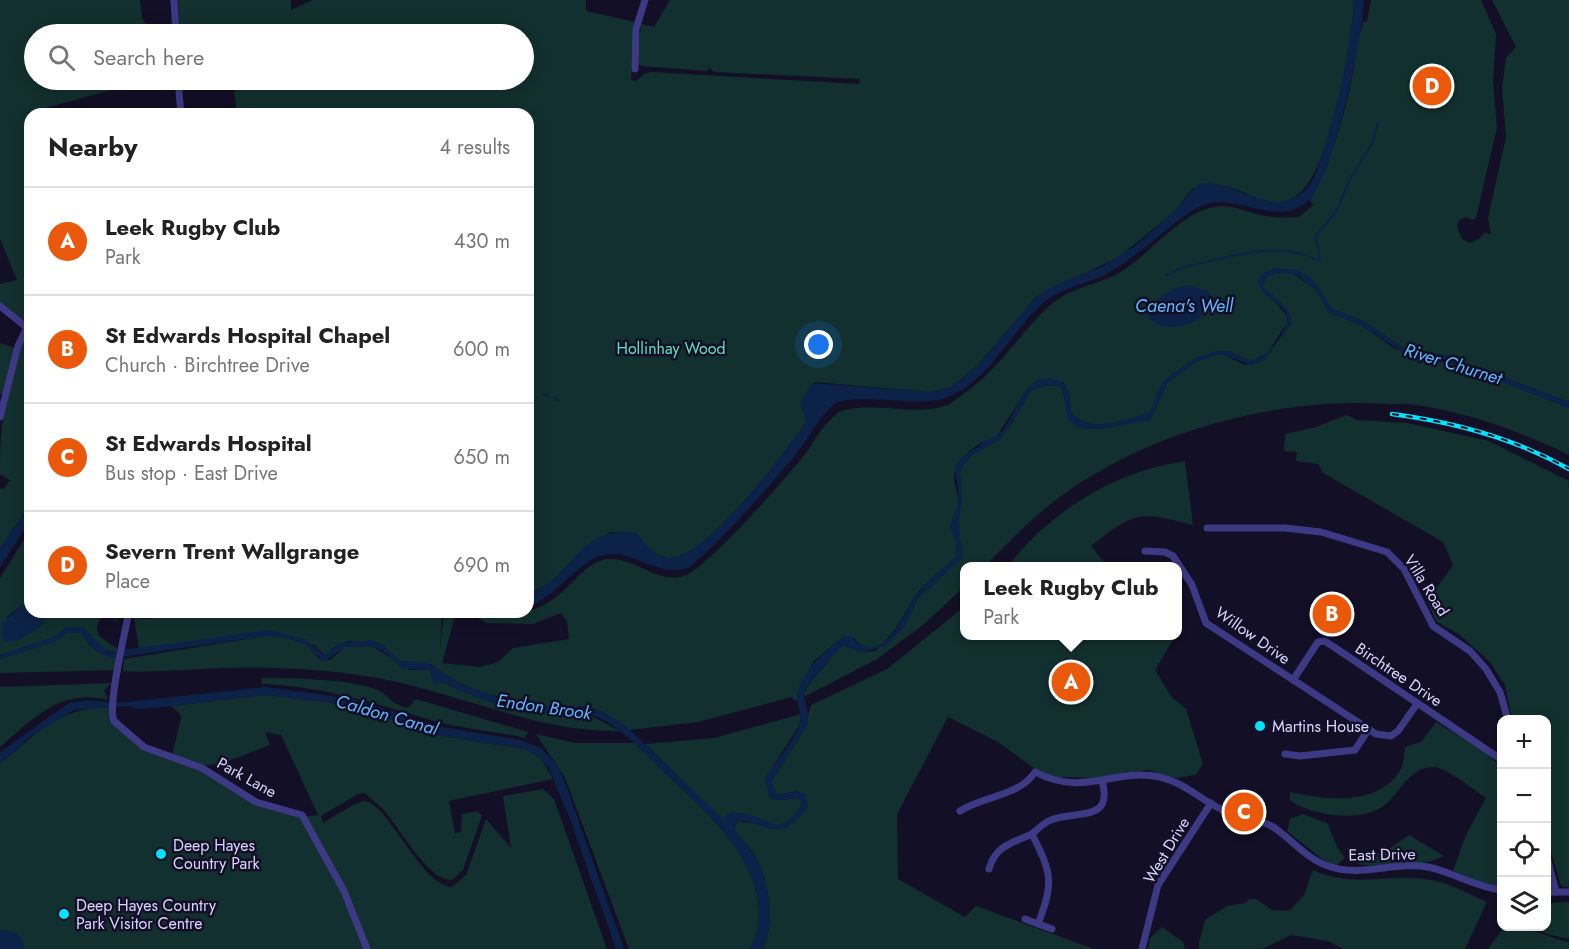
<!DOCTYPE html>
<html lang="en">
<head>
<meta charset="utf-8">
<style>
  body { margin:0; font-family:Jost,sans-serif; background:#f6f6f6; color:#222 }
  .controls { position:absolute; right:18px; bottom:18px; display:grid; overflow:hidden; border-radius:12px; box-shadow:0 3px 15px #0003 }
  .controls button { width:54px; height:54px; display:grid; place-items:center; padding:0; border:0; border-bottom:2px solid #e0e0e0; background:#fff; color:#222; font:30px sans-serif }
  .you { position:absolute; left:819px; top:345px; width:21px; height:21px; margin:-15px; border:4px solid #fff; border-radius:50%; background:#1a73e8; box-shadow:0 0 0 9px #1a73e833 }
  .badge { display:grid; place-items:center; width:39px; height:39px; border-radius:50%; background:#ea580c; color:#fff; font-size:20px; font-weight:700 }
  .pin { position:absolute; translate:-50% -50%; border:3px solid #fff; box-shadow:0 2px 6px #0006 }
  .popup { position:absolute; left:960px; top:562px; width:222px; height:78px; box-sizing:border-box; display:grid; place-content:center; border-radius:12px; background:#fff; filter:drop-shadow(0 2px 4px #0005); font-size:20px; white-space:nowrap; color:#767676 }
  .popup b { font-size:22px; color:#222 }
  .popup::after { content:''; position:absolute; left:50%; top:100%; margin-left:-12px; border:12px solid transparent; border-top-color:#fff }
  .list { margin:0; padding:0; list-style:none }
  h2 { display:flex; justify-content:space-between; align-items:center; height:78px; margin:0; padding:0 24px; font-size:26px }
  h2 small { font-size:20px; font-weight:400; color:#767676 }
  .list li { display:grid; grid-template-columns:39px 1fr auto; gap:18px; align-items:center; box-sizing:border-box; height:108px; padding:0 24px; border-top:2px solid #e0e0e0 }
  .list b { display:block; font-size:22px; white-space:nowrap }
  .list p { margin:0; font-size:20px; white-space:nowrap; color:#767676 }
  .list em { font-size:20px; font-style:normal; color:#767676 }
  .icon { flex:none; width:33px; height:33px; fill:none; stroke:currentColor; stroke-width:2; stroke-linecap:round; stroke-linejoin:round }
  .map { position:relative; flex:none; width:1569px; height:949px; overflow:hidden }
  .search { position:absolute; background:#fff; box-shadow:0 3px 15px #0003; left:24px; top:24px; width:510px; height:66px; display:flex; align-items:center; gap:15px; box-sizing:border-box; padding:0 21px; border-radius:33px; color:#767676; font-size:22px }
  .panel { position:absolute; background:#fff; box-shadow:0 3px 15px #0003; left:24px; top:108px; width:510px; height:510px; border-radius:18px }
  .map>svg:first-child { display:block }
  .green { fill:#12302f; fill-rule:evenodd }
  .water { fill:#0c2248 }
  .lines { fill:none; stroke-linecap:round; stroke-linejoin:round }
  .stream { stroke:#0c2248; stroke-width:2 }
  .minor { stroke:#3d3a85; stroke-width:7 }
  .rail-casing { stroke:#00e5ff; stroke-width:4.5 }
  .rail { stroke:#130f26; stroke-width:2; stroke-dasharray:7; stroke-linecap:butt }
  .poi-dot { fill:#00e5ff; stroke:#130f26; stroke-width:2 }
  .labels { text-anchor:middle; stroke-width:5; stroke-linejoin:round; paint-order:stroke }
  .park-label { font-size:16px; fill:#5fe0c0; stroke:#130f26 }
  .street-label { font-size:16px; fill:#d9d4ff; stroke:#130f26 }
  .poi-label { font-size:16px; fill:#d9d4ff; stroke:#130f26; text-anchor:start }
  .water-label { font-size:18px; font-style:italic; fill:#62b6ff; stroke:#130f26 }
</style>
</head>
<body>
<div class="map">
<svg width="1569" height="949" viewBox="0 0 1569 949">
  <rect width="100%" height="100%" fill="#130f26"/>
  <!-- green -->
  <g class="green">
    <polygon points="0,0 140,0 142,18 152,34 34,34 34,80 148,80 27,113 30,125 30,325 0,302 0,284 17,280 0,239"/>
    <path d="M 178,0 L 291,0 L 291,10 L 313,0 L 586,0 L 586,11 L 635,22 L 631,80 L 636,81 L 644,74 L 651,72 L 859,84 L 860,79 L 714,72 L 709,67 L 707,71 L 641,66 L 637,63 L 641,24 L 654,27 L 670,0 L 1354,0 C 1352,39 1330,193 1286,201 C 1262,206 1244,189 1224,186 C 1215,185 1202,188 1192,189 L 1174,212 L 1119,257 L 1037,296 L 978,365 L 950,388 L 929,392 L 814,382 L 801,402 L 806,423 C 783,453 708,559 669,558 C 653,557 643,541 632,532 L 611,532 L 588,545 L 555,580 L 528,595 L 528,114 L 237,114 L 233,80 L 524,80 L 524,34 L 180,34 Z"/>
    <path d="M 1371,0 L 1481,0 L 1496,34 L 1493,81 L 1497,127 L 1476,218 L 1472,220 L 1466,217 L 1459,220 L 1457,227 L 1462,239 L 1470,243 L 1479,239 L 1485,232 L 1491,235 L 1488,218 L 1506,137 L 1502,88 L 1506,58 L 1516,47 L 1492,0 L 1569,0 L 1569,402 L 1444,355 L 1408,351 L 1363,321 L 1335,310 L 1329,305 L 1310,277 L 1274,268 L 1258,281 L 1287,316 L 1287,323 L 1268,352 L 1255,360 L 1247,360 L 1229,351 L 1194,359 L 1170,376 L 1150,412 C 1125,421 1089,434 1071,412 L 1069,393 L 1063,382 L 1028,388 L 997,436 C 983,440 958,456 955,471 C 952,481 959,493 958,504 C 957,512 952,519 950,527 L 956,541 L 957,556 C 944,568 930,579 919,591 C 905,607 882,673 854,638 L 843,637 L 813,662 L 797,700 L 794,701 L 792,697 L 698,722 L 630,730 L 603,712 L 587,706 L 540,706 L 479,692 L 446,676 L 431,664 L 400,661 L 381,644 L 348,641 L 334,647 L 325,656 L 314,645 L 265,631 L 139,649 L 134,618 L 150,619 L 151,612 L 442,612 L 440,650 L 444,612 L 456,612 L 442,663 L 480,667 L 498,662 L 513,648 L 569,639 L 567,622 L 561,613 L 533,624 L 486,623 L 469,612 C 507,612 532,620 563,591 C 576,580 586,565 602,560 C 631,552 657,587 686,575 C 710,565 782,482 802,458 C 814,443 823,423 839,412 C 872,399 915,418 947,405 C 954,402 960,396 966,392 C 999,368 1019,335 1048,307 C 1065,290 1095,285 1117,274 C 1150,256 1176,215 1214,207 C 1233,203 1253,215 1272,217 C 1281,218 1290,217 1299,217 L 1313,205 L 1310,200 C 1332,166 1354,84 1357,44 C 1358,36 1362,30 1363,22 L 1367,21 Z"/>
    <path d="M 1291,272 L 1315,289 L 1330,313 L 1361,325 L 1395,349 L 1469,368 L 1569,408 L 1569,455 C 1517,430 1467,412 1410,404 C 1402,403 1395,405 1387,404 C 1276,396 1136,434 1047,507 C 1025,525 1005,546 985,566 L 964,566 L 964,587 L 923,625 L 877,659 L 804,697 L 807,687 L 842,645 L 862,652 L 875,651 L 904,627 L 918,598 L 962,558 L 958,522 L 962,500 L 960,473 L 964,464 L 972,455 L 1000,439 L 1011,425 L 1031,390 L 1049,385 L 1062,387 L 1069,421 L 1093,429 L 1150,420 L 1168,382 L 1198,361 L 1215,355 L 1224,355 L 1245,365 L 1264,360 L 1292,323 L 1278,300 L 1263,287 L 1263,281 L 1272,273 Z"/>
    <path d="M 28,334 L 30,504 L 0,548 L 0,488 L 4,489 L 10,480 L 0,474 C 0,428 4,374 28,334 Z"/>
    <polygon points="0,343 15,348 3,395 0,394"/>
    <polygon points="1347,415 1357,420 1407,423 1489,441 1569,481 1569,887 1563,887 1560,883 1547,838 1546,720 1512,719 1505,685 1490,662 1460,635 1436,621 1427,601 1453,565 1443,542 1323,473 1318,464 1296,461 1297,452 1284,451 1285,434 1313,428"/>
    <path d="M 1185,461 L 1193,525 C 1138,511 1136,511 1091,546 L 1107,566 L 1008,566 C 1052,510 1114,472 1185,461 Z"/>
    <path d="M 30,530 L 30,598 L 7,617 L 18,640 L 41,626 L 48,616 L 64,612 L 106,612 C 87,632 101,638 117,648 L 117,652 L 103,650 L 82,627 L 70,627 L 52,638 L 0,655 L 0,578 Z"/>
    <path d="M 964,607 L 964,636 L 1170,636 L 1173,640 L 1155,670 L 1171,696 L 1186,709 L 1203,764 L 1196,775 L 1176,778 L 1149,770 L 1122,773 L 1122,778 L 1046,777 L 998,742 L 948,717 L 897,814 L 898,879 L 965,917 L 976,906 L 1094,949 L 763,949 C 776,923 769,879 754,854 C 748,845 740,838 734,829 L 737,821 L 786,828 L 808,807 L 798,791 L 777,795 L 771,782 L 803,732 L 811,705 L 887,669 Z"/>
    <polygon points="69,632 81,633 91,647 120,657 117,670 0,673 0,659 40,646"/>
    <path d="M 265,636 L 289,638 L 307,645 L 320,660 L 330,660 L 345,647 L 372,646 L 409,670 L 429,670 L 434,682 L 442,682 C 488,703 537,718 588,714 L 620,731 C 529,732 448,687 359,675 C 314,668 268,667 223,668 C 190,669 156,673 123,671 L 124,659 Z"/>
    <path d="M 262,678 C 289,678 353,679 377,690 C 391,696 388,703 408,708 L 416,699 L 528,732 L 525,738 C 494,731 464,729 434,721 C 376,704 323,686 262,684 Z"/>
    <path d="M 112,683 L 104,690 L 108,700 C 61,688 34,718 0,747 L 0,687 Z"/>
    <path d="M 265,695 L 345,704 L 442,736 L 525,749 L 540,757 L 553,779 L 449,801 L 455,833 L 461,832 L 462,814 L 477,811 L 482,815 L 463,870 L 452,880 C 428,881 398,825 382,808 C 377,803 370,799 365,793 L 358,794 L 321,816 L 323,823 C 328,820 358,801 364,801 C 387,801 421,886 452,887 L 466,875 L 486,819 L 511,848 L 503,796 L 543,789 L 554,799 L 607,949 L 0,949 L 0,764 C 39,732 55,709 109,707 L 110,720 L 143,748 L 172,755 L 181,718 L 180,714 L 171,706 ZM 265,732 L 281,735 L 318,815 L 301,817 L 255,803 L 202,766 L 223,763 L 270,745 Z"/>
    <path d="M 801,714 L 799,726 L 765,779 L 770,798 L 777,800 L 798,798 L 803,802 C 798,813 790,822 778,826 C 762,821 747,811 730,813 L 724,821 L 645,744 L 714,738 Z"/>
    <path d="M 1436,722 L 1487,753 L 1501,767 L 1501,885 L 1494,887 L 1453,871 L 1466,835 L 1486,798 C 1476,791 1446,768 1435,767 C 1410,765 1400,794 1382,807 C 1361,822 1309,816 1290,800 L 1290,792 C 1326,800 1379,807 1401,769 C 1404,763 1404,754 1405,747 L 1421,742 Z"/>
    <path d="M 536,734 L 575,743 L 634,743 C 683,791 791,869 750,949 L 629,949 L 565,778 Z"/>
    <polygon points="1303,814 1327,823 1337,847 1345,858 1336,866 1322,859 1287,831 1290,819"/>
    <path d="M 1409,835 L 1444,856 C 1420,867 1384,868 1359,864 L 1358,858 L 1386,851 Z"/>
    <path d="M 1313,870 C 1357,890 1392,871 1436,881 C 1453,885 1471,895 1487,902 L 1465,949 L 1344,949 L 1328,941 L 1291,935 L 1262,949 L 1199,949 L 1199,942 L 1205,920 L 1227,906 L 1245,903 L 1249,899 L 1256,899 L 1272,910 L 1289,911 L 1304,895 Z"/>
    <polygon points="1569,902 1569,939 1547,934 1532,927 1546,926 1547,903"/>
    <polygon points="1162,927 1183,942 1185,949 1148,949 1150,938"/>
    <path d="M 1504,927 C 1532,926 1543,936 1569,942 L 1569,949 L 1488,949 Z"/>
  </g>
  <!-- water -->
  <g class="water">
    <path d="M 1354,0 L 1364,0 C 1363,35 1333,180 1308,201 C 1274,231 1232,186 1195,209 C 1165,228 1140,255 1108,273 C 1086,285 1061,287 1042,304 C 1010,333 990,380 948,397 C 917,410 853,389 832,406 C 817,419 807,442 794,457 C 761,495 727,535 689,568 C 653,577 633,548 604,555 C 579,560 557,596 528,607 L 528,595 C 577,574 575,528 635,532 C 645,541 652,556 666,558 C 704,562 784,452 806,423 L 801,402 L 812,383 L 929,392 L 950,388 L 978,365 L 1037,296 L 1059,283 L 1101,267 L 1135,246 L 1174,212 L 1198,184 C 1227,179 1252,203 1282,202 C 1292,201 1303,194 1309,186 C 1319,171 1323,152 1328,135 C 1341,90 1351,47 1354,0 Z"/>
    <path d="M 1274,268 L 1297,270 L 1310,277 L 1318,286 L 1329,305 L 1335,310 L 1363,321 L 1407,351 L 1444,355 L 1569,402 L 1569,408 L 1442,359 L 1405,354 L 1361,325 L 1330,313 L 1315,289 L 1297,275 L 1279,272 L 1266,277 L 1263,287 C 1274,299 1291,305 1292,323 L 1264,360 L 1251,365 L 1224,355 L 1215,355 L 1198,361 L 1168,382 L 1150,420 C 1132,422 1080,440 1069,419 C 1064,410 1066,397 1062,387 L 1049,385 L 1031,390 L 1011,425 L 1000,439 L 972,455 L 964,464 L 960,473 L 962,500 L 958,522 L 963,557 L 918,598 L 904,627 L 886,646 L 862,652 L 842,645 L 807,687 L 804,697 L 808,713 L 807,726 L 771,782 L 777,795 L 798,791 L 805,794 L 808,807 C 773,854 756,810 735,824 L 734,829 C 740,838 748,845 754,855 C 769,879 776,922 763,949 L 750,949 C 786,878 707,813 662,771 C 642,751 622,727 595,716 C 588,713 585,716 578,716 C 564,717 546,713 532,712 C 500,708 471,696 442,682 L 435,685 L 429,670 L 403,669 L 383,651 L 372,646 L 345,647 L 323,662 L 307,645 L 289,638 L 265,636 L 114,658 C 97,656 90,646 81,633 L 69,632 L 54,642 L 0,659 L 0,655 L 52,638 L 66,627 L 82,627 L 108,652 L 268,630 L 305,639 L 324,656 L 340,643 L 373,640 L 381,644 L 400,661 L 426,662 L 461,684 L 497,697 L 540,706 L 587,706 L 603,712 L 625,725 L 724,820 L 727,814 C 745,809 762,820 778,826 C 790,822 798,813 802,802 L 798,798 L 777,800 L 770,798 L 765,779 C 776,761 793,743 800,724 C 803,714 796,706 797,696 C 802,669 825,652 845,636 L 851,636 C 854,639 857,643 861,645 C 891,658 904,609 919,592 C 930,579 944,568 957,556 L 956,541 L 950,527 C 952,519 956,512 958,504 C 962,472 940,467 980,446 L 981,442 C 986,439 993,438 998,435 C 1017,420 1024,367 1057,380 C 1070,385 1070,400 1071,412 C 1089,434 1125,421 1150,412 C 1154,403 1156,392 1163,383 C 1174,370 1209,347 1227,351 C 1238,353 1244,363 1257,359 C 1268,355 1291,328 1287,315 C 1282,302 1262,300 1258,281 L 1262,274 Z"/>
    <path d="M 1188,285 L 1208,291 L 1211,295 L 1210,309 C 1193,325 1171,335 1149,319 L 1149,309 C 1157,297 1173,287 1188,285 Z"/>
    <polygon points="30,504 30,521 0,567 0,548"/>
    <polygon points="30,598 30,612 64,612 48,617 41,626 18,640 5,642 1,636 2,623"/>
    <polygon points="266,687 353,699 443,727 521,740 542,749 555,763 564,780 624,949 616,949 570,819 549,769 540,757 525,749 442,736 345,704 265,695 166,707 137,709 127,706 74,710 30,737 0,764 0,752 69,703 88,700 118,703"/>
    <polygon points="0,929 17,933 24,943 24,949 0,949"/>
  </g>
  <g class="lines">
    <!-- stream -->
    <g class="stream">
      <path d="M 1166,276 C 1177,267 1191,266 1205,262 C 1244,253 1282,242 1320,261 L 1316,236 L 1337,210 L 1350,179 L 1372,144 L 1378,123"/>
      <polyline points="543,394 548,396"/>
      <polyline points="554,398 558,400"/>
      <polyline points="115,622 117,612"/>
    </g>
    <!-- minor -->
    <g class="minor">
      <polyline points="174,0 176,34"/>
      <polyline points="635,69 636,29 645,0"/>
      <polyline points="178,80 181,114"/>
      <polyline points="0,306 30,330"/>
      <polyline points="0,417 18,346 27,327"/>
      <polyline points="1207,528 1285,528 1321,532 1387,552 1404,569 1433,626 1470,651 1486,669 1500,692 1508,720"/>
      <polyline points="1145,551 1165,552 1173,556 1192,585 1206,623 1376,734 1391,736 1398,731 1417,704"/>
      <path d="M 129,612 C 125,632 107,707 114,721 L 144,747 L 202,768 L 256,802 L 302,815 L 344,891 L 367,949"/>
      <polyline points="1293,680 1318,642 1325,641 1502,760"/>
      <polyline points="1285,754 1300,756 1355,750 1368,730"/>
      <path d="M 960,811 C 983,796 1020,796 1035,772 C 1085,798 1115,767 1160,777 C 1185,783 1202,801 1225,811 C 1241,818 1261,818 1276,829 C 1293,841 1307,859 1328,866 C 1361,878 1394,861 1428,867 C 1453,872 1475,887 1502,890"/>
      <polyline points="1546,853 1556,892"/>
      <path d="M 989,869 C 995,846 1012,843 1032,834"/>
      <polyline points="1546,892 1569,892"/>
      <polyline points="1025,919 1052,929"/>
      <path d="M 1038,924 C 1054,882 1052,874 1032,834 C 1038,829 1043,823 1051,820 C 1075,810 1114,823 1102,781"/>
      <polyline points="1142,949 1158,885 1211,803"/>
    </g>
    <defs>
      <path id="rail" d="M 1392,414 C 1454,422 1514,438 1569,469"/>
    </defs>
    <!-- rail casing -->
    <use href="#rail" class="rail-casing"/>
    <!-- rail -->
    <use href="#rail" class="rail"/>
  </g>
  <!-- markers -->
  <g class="poi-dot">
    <circle cx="1260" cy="726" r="6"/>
    <circle cx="161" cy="854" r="6"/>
    <circle cx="64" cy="914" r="6"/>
  </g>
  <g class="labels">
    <!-- park labels -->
    <g class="park-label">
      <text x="671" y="354">Hollinhay Wood</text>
    </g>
    <!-- street labels -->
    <g class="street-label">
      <text transform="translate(1427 585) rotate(58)" y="6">Villa Road</text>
      <text transform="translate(1253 635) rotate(35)" y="6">Willow Drive</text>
      <text transform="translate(1399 674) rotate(34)" y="6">Birchtree Drive</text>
      <text transform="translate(247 777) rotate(29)" y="6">Park Lane</text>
      <text transform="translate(1166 850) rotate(-59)" y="6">West Drive</text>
      <text transform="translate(1382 854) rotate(-1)" y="6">East Drive</text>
    </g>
    <!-- poi labels -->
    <g class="poi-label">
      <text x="1272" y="732">Martins House</text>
      <text x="173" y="851">Deep Hayes<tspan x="173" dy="18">Country Park</tspan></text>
      <text x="76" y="911">Deep Hayes Country<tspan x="76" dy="18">Park Visitor Centre</tspan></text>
    </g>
    <!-- water labels -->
    <g class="water-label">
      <text x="1184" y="312">Caena's Well</text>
      <text transform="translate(1453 364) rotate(17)" y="6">River Churnet</text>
      <text transform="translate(544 707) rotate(8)" y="6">Endon Brook</text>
      <text transform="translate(387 715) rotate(16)" y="6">Caldon Canal</text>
    </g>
  </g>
</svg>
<div class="controls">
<button>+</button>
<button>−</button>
<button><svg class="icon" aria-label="locate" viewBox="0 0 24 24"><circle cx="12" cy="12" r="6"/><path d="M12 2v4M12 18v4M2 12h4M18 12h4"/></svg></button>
<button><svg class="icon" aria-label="layers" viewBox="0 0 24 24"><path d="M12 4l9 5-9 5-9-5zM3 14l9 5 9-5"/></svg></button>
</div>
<div class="you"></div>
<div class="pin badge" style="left:1071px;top:682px">A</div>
<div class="popup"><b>Leek Rugby Club</b>Park</div>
<div class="pin badge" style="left:1332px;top:614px">B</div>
<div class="pin badge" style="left:1244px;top:812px">C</div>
<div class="pin badge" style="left:1432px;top:86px">D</div>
<div class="search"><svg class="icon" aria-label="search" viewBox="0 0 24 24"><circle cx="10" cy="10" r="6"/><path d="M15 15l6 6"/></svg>Search here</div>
<section class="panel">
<h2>Nearby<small>4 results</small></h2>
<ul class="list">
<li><span class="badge">A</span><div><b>Leek Rugby Club</b><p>Park</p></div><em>430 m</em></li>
<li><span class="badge">B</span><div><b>St Edwards Hospital Chapel</b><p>Church · Birchtree Drive</p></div><em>600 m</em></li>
<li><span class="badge">C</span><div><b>St Edwards Hospital</b><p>Bus stop · East Drive</p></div><em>650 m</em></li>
<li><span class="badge">D</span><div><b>Severn Trent Wallgrange</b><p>Place</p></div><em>690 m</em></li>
</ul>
</section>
</div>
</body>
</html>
